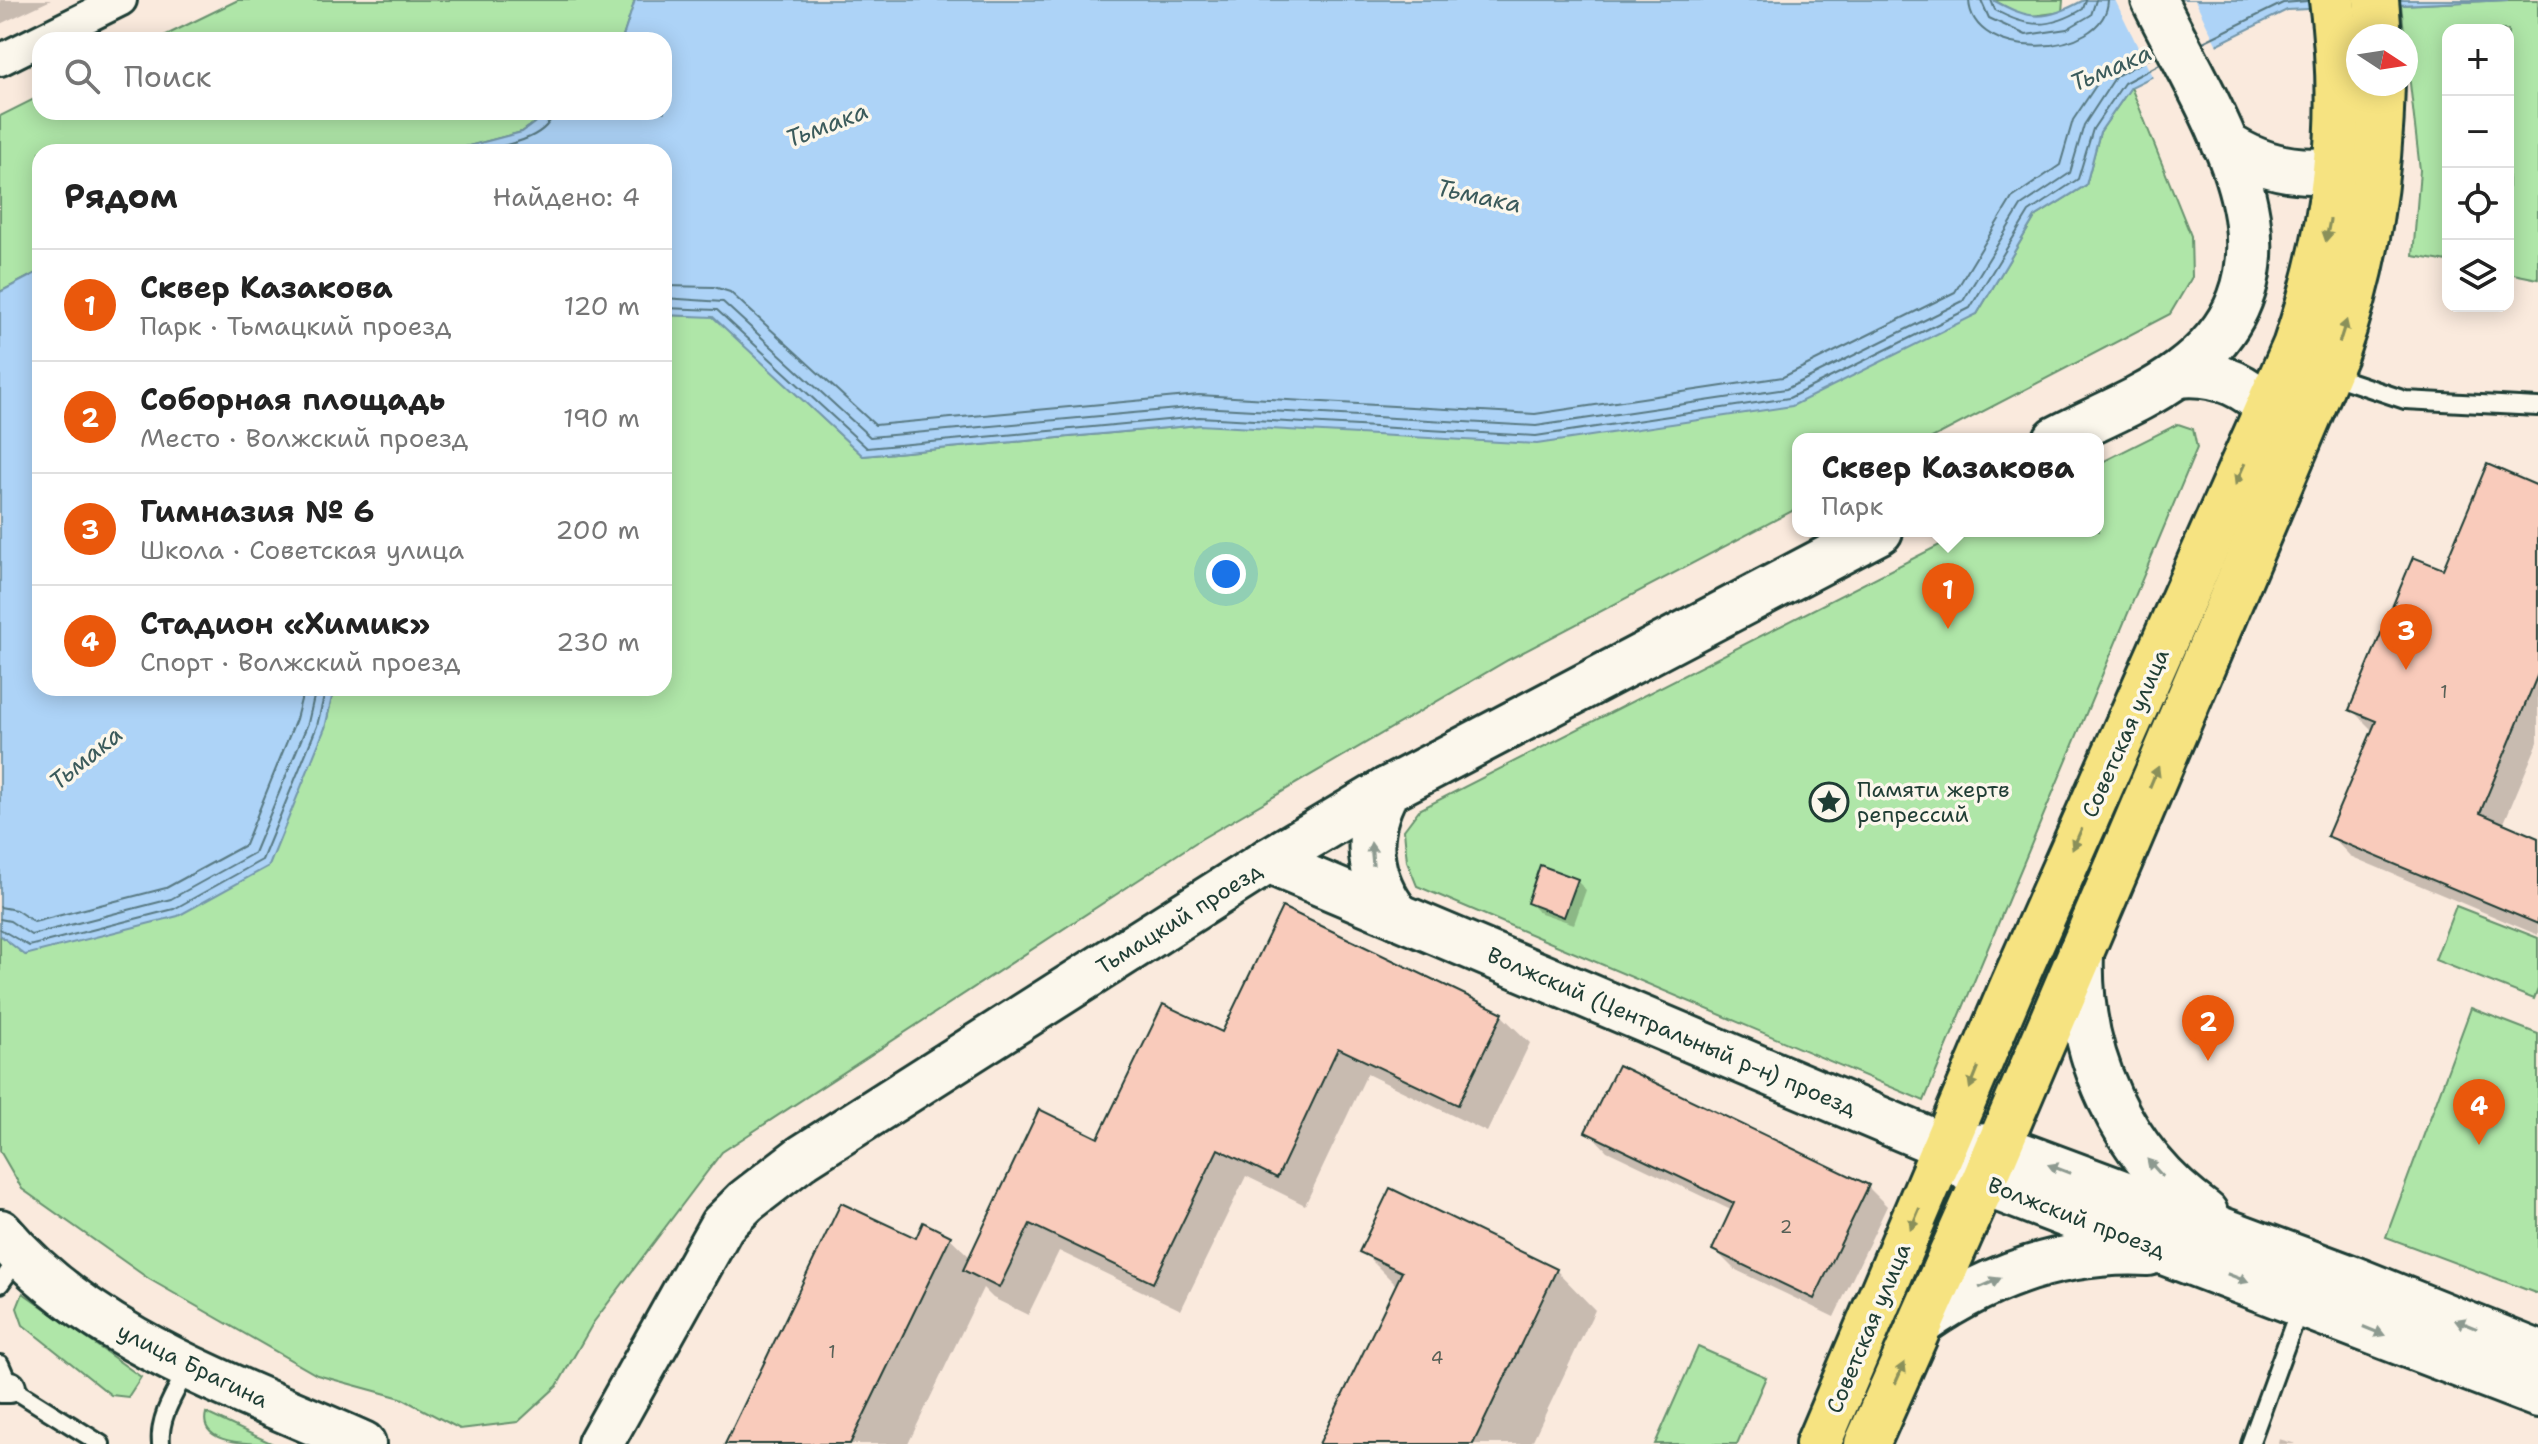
<!DOCTYPE html>
<html lang="ru">
<head>
<meta charset="utf-8">
<style>
  body { margin:0; font-family:"Shantell Sans",sans-serif; background:#f6f6f6; color:#222 }
  .controls { position:absolute; right:24px; top:24px; display:grid; overflow:hidden; border-radius:16px; box-shadow:0 4px 20px #0003 }
  .controls button { width:72px; height:72px; display:grid; place-items:center; padding:0; border:0; border-bottom:2px solid #e0e0e0; background:#fff; color:#222; font:40px sans-serif }
  .compass { position:absolute; left:2346px; top:24px; width:72px; height:72px; border-radius:50%; background:#fff; box-shadow:0 4px 20px #0003; rotate:102deg }
  .you { position:absolute; left:1226px; top:574px; width:28px; height:28px; margin:-20px; border:6px solid #fff; border-radius:50%; background:#1a73e8; box-shadow:0 0 0 12px #1a73e833 }
  .badge { display:grid; place-items:center; width:52px; height:52px; border-radius:50%; background:#ea580c; color:#fff; font-size:26px; font-weight:700 }
  .pin { position:absolute; translate:-50% -66px; filter:drop-shadow(0 2px 4px #0008) }
  .pin::after { content:''; position:absolute; top:42px; width:28px; height:24px; background:inherit; clip-path:polygon(0 0,100% 0,50% 100%) }
  .popup { position:absolute; left:1792px; top:433px; width:312px; height:104px; box-sizing:border-box; display:grid; place-content:center; border-radius:16px; background:#fff; filter:drop-shadow(0 2px 6px #0005); font-size:26px; white-space:nowrap; color:#767676 }
  .popup b { font-size:30px; color:#222 }
  .popup::after { content:''; position:absolute; left:50%; top:100%; margin-left:-16px; border:16px solid transparent; border-top-color:#fff }
  .list { margin:0; padding:0; list-style:none }
  h2 { display:flex; justify-content:space-between; align-items:center; height:104px; margin:0; padding:0 32px; font-size:34px }
  h2 small { font-size:26px; font-weight:400; color:#767676 }
  .list li { display:grid; grid-template-columns:52px 1fr auto; gap:24px; align-items:center; box-sizing:border-box; height:112px; padding:0 32px; border-top:2px solid #e0e0e0 }
  .list b { display:block; font-size:30px; white-space:nowrap }
  .list p { margin:0; font-size:26px; white-space:nowrap; color:#767676 }
  .list em { font-size:26px; font-style:normal; color:#767676 }
  .icon { flex:none; width:44px; height:44px; fill:none; stroke:currentColor; stroke-width:2; stroke-linecap:round; stroke-linejoin:round }
  .map { position:relative; flex:none; width:2538px; height:1444px; overflow:hidden }
  .search { position:absolute; background:#fff; box-shadow:0 4px 20px #0003; left:32px; top:32px; width:640px; height:88px; display:flex; align-items:center; gap:20px; box-sizing:border-box; padding:0 28px; border-radius:24px; color:#767676; font-size:30px }
  .panel { position:absolute; background:#fff; box-shadow:0 4px 20px #0003; left:32px; top:144px; width:640px; height:552px; border-radius:24px }
  .map>svg:first-child { display:block }
  .green { fill:#afe6a8; stroke:#67926e; stroke-width:2 }
  .water { fill:#add3f7; stroke:#7497a9; stroke-width:2 }
  .pier { fill:#faeadd }
  .shadow { fill:#0003 }
  .lines { fill:none; stroke-linecap:round; stroke-linejoin:round }
  .shore { stroke:#587982; stroke-width:2 }
  .building { fill:#f9cbbb; stroke:#1f3d34; stroke-width:2 }
  .lane-casing { stroke:#1f3d34; stroke-width:22 }
  .street-casing { stroke:#1f3d34; stroke-width:36 }
  .secondary-casing { stroke:#1f3d34; stroke-width:50 }
  .primary-casing { stroke:#1f3d34; stroke-width:50 }
  .lane { stroke:#fbf7ec; stroke-width:16 }
  .street { stroke:#fbf7ec; stroke-width:30 }
  .secondary { stroke:#fbf7ec; stroke-width:44 }
  .primary { stroke:#f6e381; stroke-width:44 }
  .oneway { fill:#8a905a }
  .oneway2 { fill:#8d9a90 }
  .labels { text-anchor:middle; stroke-width:7; stroke-linejoin:round; paint-order:stroke }
  .number-label { font-size:18px; fill:#566056 }
  .street-label { font-size:22px; fill:#1f3d34; stroke:#fbf7ec }
  .poi-label { font-size:22px; fill:#1f3d34; stroke:#fbf7ec; text-anchor:start }
  .water-label { font-size:24px; font-style:italic; fill:#3b5b5b; stroke:#fbf7ec }
</style>
</head>
<body>
<div class="map">
<svg width="2538" height="1444" viewBox="0 0 2538 1444">
  <rect width="100%" height="100%" fill="#faeadd"/>
  <filter id="ink" filterUnits="userSpaceOnUse"><feTurbulence type="fractalNoise" baseFrequency=".0125" numOctaves="2"/><feDisplacementMap in="SourceGraphic" scale="16" xChannelSelector="R" yChannelSelector="G"/><feConvolveMatrix kernelMatrix="1 2 1 2 8 2 1 2 1" color-interpolation-filters="sRGB"/></filter>
  <g filter="url(#ink)">
    <!-- green -->
    <g class="green">
      <polygon points="238,0 635,0 622,40 156,40"/>
      <polygon points="1993,0 2063,0 2062,12 2025,17"/>
      <polygon points="2508,0 2538,0 2538,279 2508,273 2508,30 2448,30 2448,262 2413,256 2420,170 2401,5"/>
      <polygon points="2131,87 2191,236 2192,277 2170,314 1930,439 1798,439 1798,508 1508,660 1201,839 722,1152 593,1323 557,1386 518,1422 460,1429 401,1398 317,1375 149,1279 22,1189 0,1151 0,935 26,955 325,728 334,688 664,688 664,315 713,316 863,456 1199,425 1977,314 2035,217 2086,185 2100,132"/>
      <polygon points="40,96 40,112 549,112 522,132 446,152 40,152 40,271 0,292 0,116"/>
      <polygon points="2178,424 2193,429 2197,448 1924,1101 1417,886 1407,861 1404,830 1419,810 1967,531 2098,531 2098,464"/>
      <polygon points="2456,906 2538,938 2538,989 2534,999 2435,960"/>
      <polygon points="2471,1008 2538,1034 2538,1294 2386,1237"/>
      <polygon points="23,1293 141,1377 128,1397 111,1395 23,1325 17,1308"/>
      <polygon points="1698,1347 1766,1377 1737,1444 1655,1444"/>
      <path d="M 206,1413 L 273,1444 C 248,1444 198,1444 206,1413 Z"/>
    </g>
    <!-- water -->
    <g class="water">
      <path d="M 635,0 L 1993,0 C 2031,21 2045,21 2084,0 L 2508,0 L 2287,10 L 2131,87 L 2100,132 L 2086,185 L 2035,217 L 1977,314 L 1792,406 L 1537,444 L 1199,425 L 863,456 L 713,317 L 664,315 L 664,152 L 446,152 L 522,132 L 549,112 L 664,112 L 664,40 L 622,40 Z"/>
      <polygon points="40,271 40,688 334,688 325,728 269,866 178,916 25,955 0,935 0,292"/>
    </g>
    <!-- pier -->
    <polygon class="pier" points="2115,0 2195,0 2218,48 2154,80"/>
    <!-- shadow -->
    <g class="shadow">
      <polygon points="0,0 51,0 0,24"/>
      <polygon points="2538,488 2538,742 2503,825 2538,840 2538,935 2350,856 2330,835 2372,730 2352,710 2444,572"/>
      <polygon points="1577,881 1586,890 1574,924 1538,912 1529,903"/>
      <polygon points="1501,1015 1530,1043 1487,1132 1367,1074 1305,1205 1246,1176 1181,1310 1059,1251 1028,1315 993,1298 983,1288 908,1444 727,1444 917,1241 949,1237 971,1258 1099,1140 1223,1035"/>
      <polygon points="1588,1131 1868,1187 1887,1206 1834,1317 1734,1269 1714,1249 1733,1211 1607,1151"/>
      <polygon points="1362,1251 1556,1270 1595,1310 1531,1444 1321,1444 1397,1286"/>
      <polygon points="2279,1439 2296,1444 2278,1444"/>
    </g>
    <g class="lines">
      <!-- shore -->
      <g class="shore">
        <path d="M 1969,0 C 1971,63 2106,59 2108,0"/>
        <polyline points="1981,0 1989,18 2026,35 2067,29 2091,15 2096,0"/>
        <path d="M 1991,0 L 1995,10 C 2027,28 2050,29 2083,9 L 2086,0"/>
        <polyline points="2203,42 2283,3 2308,1"/>
        <path d="M 478,152 C 500,146 549,140 553,112"/>
        <polyline points="664,286 714,287 730,292 875,425 1199,395 1535,414 1783,377 1955,292 2012,198 2060,165 2073,120 2107,69 2150,44"/>
        <polyline points="664,298 723,302 870,437 1199,407 1536,426 1786,389 1963,301 2021,206 2070,173 2084,125 2116,76 2155,55"/>
        <polyline points="664,308 717,310 867,448 1199,417 1536,436 1789,398 1970,308 2029,212 2078,179 2093,129 2124,83 2160,64"/>
        <polyline points="0,907 16,910 34,922 166,888 245,845 296,719 304,688"/>
        <polyline points="0,919 10,921 31,935 171,899 254,853 308,723 316,688"/>
        <polyline points="0,929 29,946 174,909 262,860 317,726 326,688"/>
      </g>
    </g>
    <!-- building -->
    <g class="building">
      <polygon points="2487,464 2538,486 2538,674 2480,813 2538,838 2538,924 2327,836 2376,721 2349,710 2413,557 2443,569"/>
      <polygon points="1540,865 1578,879 1564,917 1527,903"/>
      <polygon points="1282,907 1503,1013 1458,1105 1338,1048 1277,1178 1218,1149 1153,1283 1030,1224 999,1288 963,1270 1039,1109 1098,1138 1163,1004 1222,1032"/>
      <polygon points="1618,1065 1869,1185 1814,1299 1712,1250 1734,1203 1585,1132"/>
      <polygon points="1390,1188 1557,1269 1473,1444 1319,1444 1402,1272 1359,1252"/>
      <polygon points="841,1203 916,1238 923,1222 951,1236 850,1444 725,1444"/>
    </g>
    <g class="lines">
      <defs>
        <g id="lane">
          <polyline points="2328,374 2405,400 2538,407"/>
          <polyline points="0,1284 20,1256"/>
          <polyline points="0,1364 10,1387 101,1444"/>
          <path d="M 161,1444 C 158,1417 176,1391 188,1368"/>
          <polyline points="2250,1444 2300,1307"/>
        </g>
        <g id="street">
          <polyline points="0,60 121,0"/>
          <polyline points="0,1387 10,1387"/>
        </g>
        <g id="secondary">
          <path d="M 2224,143 C 2259,167 2296,175 2337,169"/>
          <path d="M 2178,375 C 2214,371 2244,383 2269,409"/>
          <path d="M 2056,439 C 2096,418 2144,400 2180,373 C 2322,269 2211,116 2154,0"/>
          <path d="M 1387,790 C 1363,833 1367,877 1398,916"/>
          <polyline points="1268,861 1946,1147 1983,1183 2538,1395"/>
          <path d="M 2081,952 C 2077,1055 2121,1153 2205,1213"/>
          <polyline points="1963,1147 1997,1146 2351,1278 2538,1353"/>
          <path d="M 0,1232 C 92,1341 237,1387 363,1444"/>
          <path d="M 1922,1322 C 1989,1275 2066,1249 2148,1253"/>
          <polyline points="600,1444 722,1225 746,1201 803,1157 1268,861 1387,790 1880,531"/>
        </g>
        <g id="primary">
          <polyline points="2376,0 2379,36"/>
          <path d="M 1818,1444 L 2012,987 L 2295,346 C 2335,229 2348,123 2332,0"/>
          <path d="M 1867,1444 L 1983,1183 L 2335,355 C 2367,266 2380,178 2382,84"/>
        </g>
      </defs>
      <!-- lane casing -->
      <use href="#lane" class="lane-casing"/>
      <!-- street casing -->
      <use href="#street" class="street-casing"/>
      <!-- secondary casing -->
      <use href="#secondary" class="secondary-casing"/>
      <!-- primary casing -->
      <use href="#primary" class="primary-casing"/>
      <!-- lane -->
      <use href="#lane" class="lane"/>
      <!-- street -->
      <use href="#street" class="street"/>
      <!-- secondary -->
      <use href="#secondary" class="secondary"/>
      <!-- primary -->
      <use href="#primary" class="primary"/>
    </g>
    <!-- one-way arrows -->
    <defs><path id="oneway-solid" d="M-6-.8H1V-3.2L6.5 0L1 3.2V.8H-6Z" transform="scale(2)"/></defs>
    <g class="oneway">
      <use href="#oneway-solid" transform="translate(2328 230) rotate(101)"/>
      <use href="#oneway-solid" transform="translate(2343 331) rotate(-72)"/>
      <use href="#oneway-solid" transform="translate(2240 474) rotate(114)"/>
      <use href="#oneway-solid" transform="translate(2154 777) rotate(-67)"/>
      <use href="#oneway-solid" transform="translate(2077 839) rotate(114)"/>
      <use href="#oneway-solid" transform="translate(1974 1078) rotate(112)"/>
      <use href="#oneway-solid" transform="translate(1915 1219) rotate(113)"/>
      <use href="#oneway-solid" transform="translate(1900 1373) rotate(-66)"/>
    </g>
    <g class="oneway2">
      <use href="#oneway-solid" transform="translate(1372 854) rotate(-95)"/>
      <use href="#oneway-solid" transform="translate(2155 1168) rotate(-132)"/>
      <use href="#oneway-solid" transform="translate(2059 1169) rotate(-159)"/>
      <use href="#oneway-solid" transform="translate(2238 1278) rotate(21)"/>
      <use href="#oneway-solid" transform="translate(1990 1283) rotate(-24)"/>
      <use href="#oneway-solid" transform="translate(2466 1324) rotate(-158)"/>
      <use href="#oneway-solid" transform="translate(2374 1331) rotate(22)"/>
    </g>
  </g>
  <!-- icons -->
  <defs>
    <symbol id="sight-ring" viewBox="-11 -11 22 22"><circle r="9.5" fill="#fbf7ec" stroke="#1f3d34" stroke-width="1.5"/><path d="M0-6L1.8-2.2L6-1.7L2.9 1.2L3.7 5.4L0 3.3L-3.7 5.4L-2.9 1.2L-6-1.7L-1.8-2.2Z" fill="#1f3d34"/></symbol>
  </defs>
  <g fill-rule="evenodd">
    <use href="#sight-ring" x="1807" y="780" width="44" height="44"/>
  </g>
  <g class="labels">
    <!-- number labels -->
    <g class="number-label">
      <text x="2444" y="698">1</text>
      <text x="1786" y="1233">2</text>
      <text x="832" y="1358">1</text>
      <text x="1437" y="1364">4</text>
    </g>
    <!-- street labels -->
    <g class="street-label">
      <text transform="translate(2125 733) rotate(-66)" y="8">Советская улица</text>
      <text transform="translate(1179 918) rotate(-32)" y="8">Тьмацкий проезд</text>
      <text transform="translate(1672 1031) rotate(23)" y="8">Волжский (Центральный р-н) проезд</text>
      <text transform="translate(2077 1217) rotate(21)" y="8">Волжский проезд</text>
      <text transform="translate(1868 1328) rotate(-67)" y="8">Советская улица</text>
      <text transform="translate(193 1365) rotate(26)" y="8">улица Брагина</text>
    </g>
    <!-- poi labels -->
    <g class="poi-label">
      <text x="1857" y="797">Памяти жертв<tspan x="1857" dy="25">репрессий</tspan></text>
    </g>
    <!-- water labels -->
    <g class="water-label">
      <text transform="translate(2111 68) rotate(-23)" y="8">Тьмака</text>
      <text transform="translate(827 125) rotate(-21)" y="8">Тьмака</text>
      <text transform="translate(1479 196) rotate(12)" y="8">Тьмака</text>
      <text transform="translate(86 758) rotate(-39)" y="8">Тьмака</text>
    </g>
  </g>
</svg>
<div class="controls">
<button>+</button>
<button>−</button>
<button><svg class="icon" aria-label="locate" viewBox="0 0 24 24"><circle cx="12" cy="12" r="6"/><path d="M12 2v4M12 18v4M2 12h4M18 12h4"/></svg></button>
<button><svg class="icon" aria-label="layers" viewBox="0 0 24 24"><path d="M12 4l9 5-9 5-9-5zM3 14l9 5 9-5"/></svg></button>
</div>
<svg class="compass" viewBox="-18 -18 36 36"><path d="M0-13l5 13h-10z" fill="#e53935"/><path d="M0 13l5-13h-10z" fill="#767676"/></svg>
<div class="you"></div>
<div class="pin badge" style="left:1948px;top:629px">1</div>
<div class="popup"><b>Сквер Казакова</b>Парк</div>
<div class="pin badge" style="left:2208px;top:1061px">2</div>
<div class="pin badge" style="left:2406px;top:670px">3</div>
<div class="pin badge" style="left:2479px;top:1145px">4</div>
<div class="search"><svg class="icon" aria-label="search" viewBox="0 0 24 24"><circle cx="10" cy="10" r="6"/><path d="M15 15l6 6"/></svg>Поиск</div>
<section class="panel">
<h2>Рядом<small>Найдено: 4</small></h2>
<ul class="list">
<li><span class="badge">1</span><div><b>Сквер Казакова</b><p>Парк · Тьмацкий проезд</p></div><em>120 m</em></li>
<li><span class="badge">2</span><div><b>Соборная площадь</b><p>Место · Волжский проезд</p></div><em>190 m</em></li>
<li><span class="badge">3</span><div><b>Гимназия № 6</b><p>Школа · Советская улица</p></div><em>200 m</em></li>
<li><span class="badge">4</span><div><b>Стадион «Химик»</b><p>Спорт · Волжский проезд</p></div><em>230 m</em></li>
</ul>
</section>
</div>
</body>
</html>
